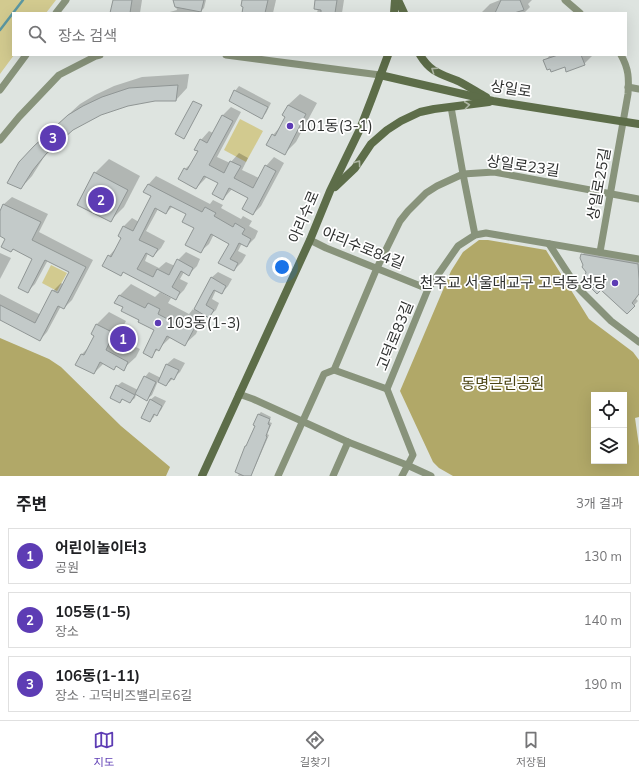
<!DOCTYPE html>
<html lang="ko">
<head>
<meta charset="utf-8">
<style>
  body { margin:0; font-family:Mulish,"Noto Sans KR",sans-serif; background:#f2f2f2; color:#202124 }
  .controls { position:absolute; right:12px; bottom:12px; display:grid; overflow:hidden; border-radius:0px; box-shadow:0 4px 16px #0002 }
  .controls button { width:36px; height:36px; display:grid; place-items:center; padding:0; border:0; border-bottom:1px solid #e0e0e0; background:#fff; color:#202124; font:20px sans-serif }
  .you { position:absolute; left:282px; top:267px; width:14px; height:14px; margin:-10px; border:3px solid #fff; border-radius:50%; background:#1a73e8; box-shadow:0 0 0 6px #1a73e833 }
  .badge { display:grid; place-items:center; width:26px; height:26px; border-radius:50%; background:#5d3cb4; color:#fff; font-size:13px; font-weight:700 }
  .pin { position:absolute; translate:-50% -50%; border:2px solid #fff; box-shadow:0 1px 4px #0006 }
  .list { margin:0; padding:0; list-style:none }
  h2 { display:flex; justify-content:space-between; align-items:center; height:52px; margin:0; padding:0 16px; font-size:17px }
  h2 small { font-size:13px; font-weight:400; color:#757577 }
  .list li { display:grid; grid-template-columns:26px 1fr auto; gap:12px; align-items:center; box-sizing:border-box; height:56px; margin:0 8px 8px; padding:0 8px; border:1px solid #e0e0e0; border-radius:0px }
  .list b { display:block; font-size:15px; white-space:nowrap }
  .list p { margin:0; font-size:13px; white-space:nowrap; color:#757577 }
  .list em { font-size:13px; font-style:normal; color:#757577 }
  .icon { flex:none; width:22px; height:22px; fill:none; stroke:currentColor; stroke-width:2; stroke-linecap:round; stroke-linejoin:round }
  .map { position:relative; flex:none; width:639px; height:476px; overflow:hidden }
  .search { position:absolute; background:#fff; box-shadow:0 4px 16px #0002; left:12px; right:12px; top:12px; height:44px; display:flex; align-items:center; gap:10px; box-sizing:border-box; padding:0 14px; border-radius:0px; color:#757577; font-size:15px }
  .sheet { height:244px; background:#fff }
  nav { display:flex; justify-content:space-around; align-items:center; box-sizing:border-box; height:56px; border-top:1px solid #e0e0e0; background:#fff; font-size:11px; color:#757577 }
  nav a { display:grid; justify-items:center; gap:2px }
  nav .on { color:#5d3cb4 }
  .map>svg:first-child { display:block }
  .green { fill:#d2ca8f }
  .forest { fill:#b1a868; fill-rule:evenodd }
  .shadow { fill:#0003 }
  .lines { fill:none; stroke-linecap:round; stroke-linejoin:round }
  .stream { stroke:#5b97a1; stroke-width:2.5 }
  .building { fill:#c3cac9; stroke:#909695 }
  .minor { stroke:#88937b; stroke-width:7 }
  .secondary { stroke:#5d6d49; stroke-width:8 }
  .oneway { stroke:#aeb6a4 }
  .poi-dot { fill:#5d3cb4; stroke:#fff; stroke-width:1.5 }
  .labels { text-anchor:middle; stroke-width:3.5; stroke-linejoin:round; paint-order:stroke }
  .street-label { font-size:15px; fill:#2f3130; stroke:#fff }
  .poi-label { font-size:15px; fill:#2f3130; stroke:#fff; text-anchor:start }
  .park-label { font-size:15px; fill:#4b4412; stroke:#fff }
</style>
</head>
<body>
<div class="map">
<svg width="639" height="476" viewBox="0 0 639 476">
  <rect width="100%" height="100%" fill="#dee4e0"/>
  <!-- green -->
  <g class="green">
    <polygon points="0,0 56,0 46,13 13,13 13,55 14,55 0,74"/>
    <polygon points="240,119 263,131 246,162 224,150"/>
    <polygon points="51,265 67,273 57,291 42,283"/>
    <polygon points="121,327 134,333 126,352 112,345"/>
  </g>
  <!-- forest -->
  <g class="forest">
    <path d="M 479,240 L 488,240 L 546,250 L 589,319 L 633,352 L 639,360 L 639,417 L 635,418 L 639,446 L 639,476 L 453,476 L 439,468 L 433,462 L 400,391 L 451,271 L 463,252 ZM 594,395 L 624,395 L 624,461 L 594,461 Z"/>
    <polygon points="0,338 49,359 61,367 121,426 170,467 166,476 0,476"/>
  </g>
  <!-- shadow -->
  <g class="shadow">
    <polygon points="114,0 142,0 140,13 111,13"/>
    <polygon points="174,0 206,0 204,8 201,11 201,13 166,13 177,10"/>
    <polygon points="243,0 276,0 273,13 243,13"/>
    <polygon points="316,0 344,0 342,13 317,13 318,8"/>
    <polygon points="500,0 532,0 528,4 530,7 524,13 481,13 490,4"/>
    <polygon points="550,55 593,55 584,64 565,66 545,61"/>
    <polygon points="189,74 187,88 176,100 155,100 128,105 100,114 72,129 53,146 44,157 32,176 21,188 34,146 80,104 95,95 114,86 142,77"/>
    <polygon points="239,86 271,103 266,113 262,117 235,91"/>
    <polygon points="300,94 317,103 296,142 284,154 273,135 281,126 287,116 288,105"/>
    <polygon points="231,107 241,112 217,157 230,163 239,153 248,158 242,170 259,178 266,166 274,157 284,163 261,206 253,214 249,198 232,189 223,199 220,183 207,176 205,179 196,188 185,169 194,161 199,151 201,140 209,131 213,133 223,115"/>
    <polygon points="109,159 140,176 124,207 110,221 95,173"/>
    <polygon points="156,176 210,204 213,200 223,205 221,208 241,219 243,216 252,221 249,226 258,231 255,238 247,246 242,243 238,251 246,255 242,262 234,270 220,262 230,243 214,234 209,244 200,252 195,228 187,214 173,206 166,213 158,209 146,231 165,241 161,248 153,256 148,253 145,261 159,268 166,262 175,266 178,260 186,252 200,259 197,266 189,274 184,272 180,279 188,283 184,290 176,298 124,271 120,275 109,256 117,247 122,237 119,236 124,226 132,218 139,222 153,196 148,185"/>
    <polygon points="12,197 48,214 39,232 93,260 72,300 64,308 61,306 47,332 40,340 0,319 0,294 41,315 53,291 61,283 64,285 70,272 48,260 35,284 27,292 33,258 14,249 11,251 6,238 0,235 0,210 1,211 4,204"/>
    <polygon points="587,250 639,259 639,294 636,299 638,301 627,313 596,286 588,272 582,255"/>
    <polygon points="0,253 11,258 0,279"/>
    <polygon points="218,272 232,279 228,286 222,293 216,290 212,299 219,303 216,310 209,316 205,314 196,334 185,344 171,337 151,356 156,330 140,320 124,307 116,303 120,295 131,284 155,297 160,292 171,298 168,303 189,314 193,309 194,310 211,278"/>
    <polygon points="109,312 126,321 117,338 140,349 136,357 123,369 116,366 114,368 104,363 94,373 77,364 82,354 90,346 95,335 92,334 97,324"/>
    <polygon points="174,358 185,363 180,372 166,385 158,381 152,395 147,399 136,394 135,398 130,402 123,399 120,402 117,386 122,382 138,390 145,377 149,372 161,378 167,364"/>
    <polygon points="155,396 166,401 161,410 157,414 155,414 154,417 149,421 150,400"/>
    <polygon points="261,412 271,417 269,422 272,423 267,434 269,435 251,476 238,476 256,426 254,425 259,414"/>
  </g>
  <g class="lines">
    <!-- stream -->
    <polyline class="stream" points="0,30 23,0"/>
  </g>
  <!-- building -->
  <g class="building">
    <polygon points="113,0 132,0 130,13 110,13"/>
    <polygon points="173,0 204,0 201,12 175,7"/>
    <polygon points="242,0 268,0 265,13 242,13 243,7 241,6"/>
    <polygon points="315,0 337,0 335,13 321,13 321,10 314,9"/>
    <polygon points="501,0 520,0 524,10 514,13 495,13"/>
    <polygon points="558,55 581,55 585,65 566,72 565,67 551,72 550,69 547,70 543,60"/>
    <polygon points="178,85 176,101 155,101 128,106 101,115 73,130 46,154 33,170 21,189 7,183 19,162 34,146 68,115 83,106 102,97 129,88"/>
    <polygon points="234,90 268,107 262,119 229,101"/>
    <polygon points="193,101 202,105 184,139 175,134"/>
    <polygon points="288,105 306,114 285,155 266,145 272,134 275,136 285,117 282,115"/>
    <polygon points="222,115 233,121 209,165 224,173 230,161 241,166 234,178 253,188 265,165 276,171 253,215 242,209 248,198 229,188 223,200 212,194 218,183 204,176 196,189 178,179 184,168 187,170 198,151 194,150 200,139 207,143"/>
    <polygon points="94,172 128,190 111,222 77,205"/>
    <polygon points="148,184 202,212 205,207 216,213 214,216 233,227 235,223 245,229 242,234 251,239 247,247 239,243 235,251 230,259 238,263 234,271 218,263 229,244 211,234 201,253 185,245 194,228 182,222 186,214 170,206 166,214 155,208 139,240 158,249 153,257 146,253 137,269 153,277 157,269 169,275 177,259 193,268 189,276 181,271 172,287 180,292 176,300 123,272 121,276 102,266 108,255 111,257 121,238 118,236 123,226 133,231 151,196 143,192"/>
    <polygon points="3,204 41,222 32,240 86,267 64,309 58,306 40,341 0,320 0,305 35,323 52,290 58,293 69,272 45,260 28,293 18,288 32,259 13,249 11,252 1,247 5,239 0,236 0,211"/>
    <polygon points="581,254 638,264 639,279 639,294 632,303 635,306 627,314 601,290 597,294 592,289 595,286 585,276 586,272 582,267 583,265 580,258"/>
    <polygon points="211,277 226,286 222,294 214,290 210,297 206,305 214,310 209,318 194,309"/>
    <polygon points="119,295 145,308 148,303 160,309 158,314 179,325 181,320 195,327 185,346 167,336 159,351 156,349 152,358 143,353 154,330 138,322 139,320 121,311 123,307 114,303"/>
    <polygon points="96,324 114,333 106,350 128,362 124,371 116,366 114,370 100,362 94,374 75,365 81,354 84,355 94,336 91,334"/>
    <polygon points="166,364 179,370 174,380 171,378 166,386 158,382"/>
    <polygon points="144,376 156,382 147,401 135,394"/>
    <polygon points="116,385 135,395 130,403 122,399 120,403 110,398"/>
    <polygon points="150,399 162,406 157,416 154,414 150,422 141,418"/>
    <polygon points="258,414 270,419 268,424 270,425 266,436 267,437 251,476 244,476 235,472 245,446 246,446 255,426 253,425"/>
  </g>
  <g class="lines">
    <!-- minor -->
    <g class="minor">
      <polyline points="565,0 580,13"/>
      <polyline points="56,13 66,0"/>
      <polyline points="226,55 380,75"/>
      <polyline points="628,87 639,89"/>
      <polyline points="0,90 26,55"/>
      <polyline points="451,107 463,174 475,235"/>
      <polyline points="0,140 19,117 59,75 96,56 100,55"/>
      <polyline points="310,240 326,248 428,289"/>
      <polyline points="549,244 577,287 611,321 639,342"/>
      <path d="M 600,252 L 628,94 C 629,79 629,69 621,55"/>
      <polyline points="334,370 387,389"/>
      <polyline points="239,394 253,399 348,442 407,465 431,476"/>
      <polyline points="278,476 324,374 334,370 377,268 400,221 408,211 426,193 437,186 463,174 494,172 639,199"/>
      <polyline points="333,476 348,442"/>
      <polyline points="402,476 413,455 387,389 428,289 458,246 475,235 486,233 639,259"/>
    </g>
    <!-- secondary -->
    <g class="secondary">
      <polyline points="398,0 404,13"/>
      <polyline points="394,13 395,0"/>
      <path d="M 420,55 C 431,73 441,74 458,81 C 468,86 477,92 486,97"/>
      <polyline points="380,75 493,101 639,124"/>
      <polyline points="335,187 355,168 371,144 387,130 401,121 420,112 434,109 489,102"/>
      <polyline points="202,476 310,240 330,191 360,129 372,98 388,55"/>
    </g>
  </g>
  <!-- one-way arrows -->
  <defs><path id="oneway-chevron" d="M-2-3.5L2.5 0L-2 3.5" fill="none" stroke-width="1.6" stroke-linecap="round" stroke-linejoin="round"/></defs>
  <g class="oneway">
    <use href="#oneway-chevron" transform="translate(434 70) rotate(-146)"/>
    <use href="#oneway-chevron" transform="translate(467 105) rotate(-7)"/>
    <use href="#oneway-chevron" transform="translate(358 163) rotate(-54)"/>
  </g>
  <!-- markers -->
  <g class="poi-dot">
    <circle cx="290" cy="126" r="4"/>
    <circle cx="615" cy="283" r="4"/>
    <circle cx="158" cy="323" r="4"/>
  </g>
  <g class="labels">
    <!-- street labels -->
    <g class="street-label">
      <text transform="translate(511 89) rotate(9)" y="5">상일로</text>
      <text transform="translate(523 166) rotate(8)" y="5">상일로23길</text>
      <text transform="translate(599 184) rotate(-80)" y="5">상일로25길</text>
      <text transform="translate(304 217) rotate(-67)" y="5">아리수로</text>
      <text transform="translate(363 248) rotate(22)" y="5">아리수로84길</text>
      <text transform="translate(395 336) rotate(-68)" y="5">고덕로83길</text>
    </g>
    <!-- poi labels -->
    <g class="poi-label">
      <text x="298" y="131">101동(3-1)</text>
      <text x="607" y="288" text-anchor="end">천주교 서울대교구 고덕동성당</text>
      <text x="166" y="328">103동(1-3)</text>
    </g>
    <!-- park labels -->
    <g class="park-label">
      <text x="503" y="389">동명근린공원</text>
    </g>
  </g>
</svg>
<div class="controls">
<button><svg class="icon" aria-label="locate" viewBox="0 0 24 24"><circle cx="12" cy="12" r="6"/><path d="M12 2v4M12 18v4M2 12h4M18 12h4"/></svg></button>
<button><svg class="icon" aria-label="layers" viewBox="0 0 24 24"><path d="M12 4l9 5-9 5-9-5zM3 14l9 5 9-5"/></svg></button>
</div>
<div class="you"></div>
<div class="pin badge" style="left:123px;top:339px">1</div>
<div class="pin badge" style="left:101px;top:200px">2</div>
<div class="pin badge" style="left:53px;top:138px">3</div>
<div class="search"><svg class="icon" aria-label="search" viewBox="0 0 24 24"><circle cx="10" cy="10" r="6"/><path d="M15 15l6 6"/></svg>장소 검색</div>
</div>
<section class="sheet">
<h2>주변<small>3개 결과</small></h2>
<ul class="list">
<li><span class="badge">1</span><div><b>어린이놀이터3</b><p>공원</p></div><em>130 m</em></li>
<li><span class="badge">2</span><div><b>105동(1-5)</b><p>장소</p></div><em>140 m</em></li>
<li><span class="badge">3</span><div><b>106동(1-11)</b><p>장소 · 고덕비즈밸리로6길</p></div><em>190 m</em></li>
</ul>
</section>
<nav>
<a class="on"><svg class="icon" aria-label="map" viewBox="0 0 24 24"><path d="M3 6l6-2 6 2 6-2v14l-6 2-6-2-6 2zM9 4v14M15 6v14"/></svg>지도</a>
<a><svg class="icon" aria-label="directions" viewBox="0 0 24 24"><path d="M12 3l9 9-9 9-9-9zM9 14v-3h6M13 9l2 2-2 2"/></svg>길찾기</a>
<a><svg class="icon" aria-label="saved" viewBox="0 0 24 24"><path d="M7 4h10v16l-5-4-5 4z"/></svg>저장됨</a>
</nav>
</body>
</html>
